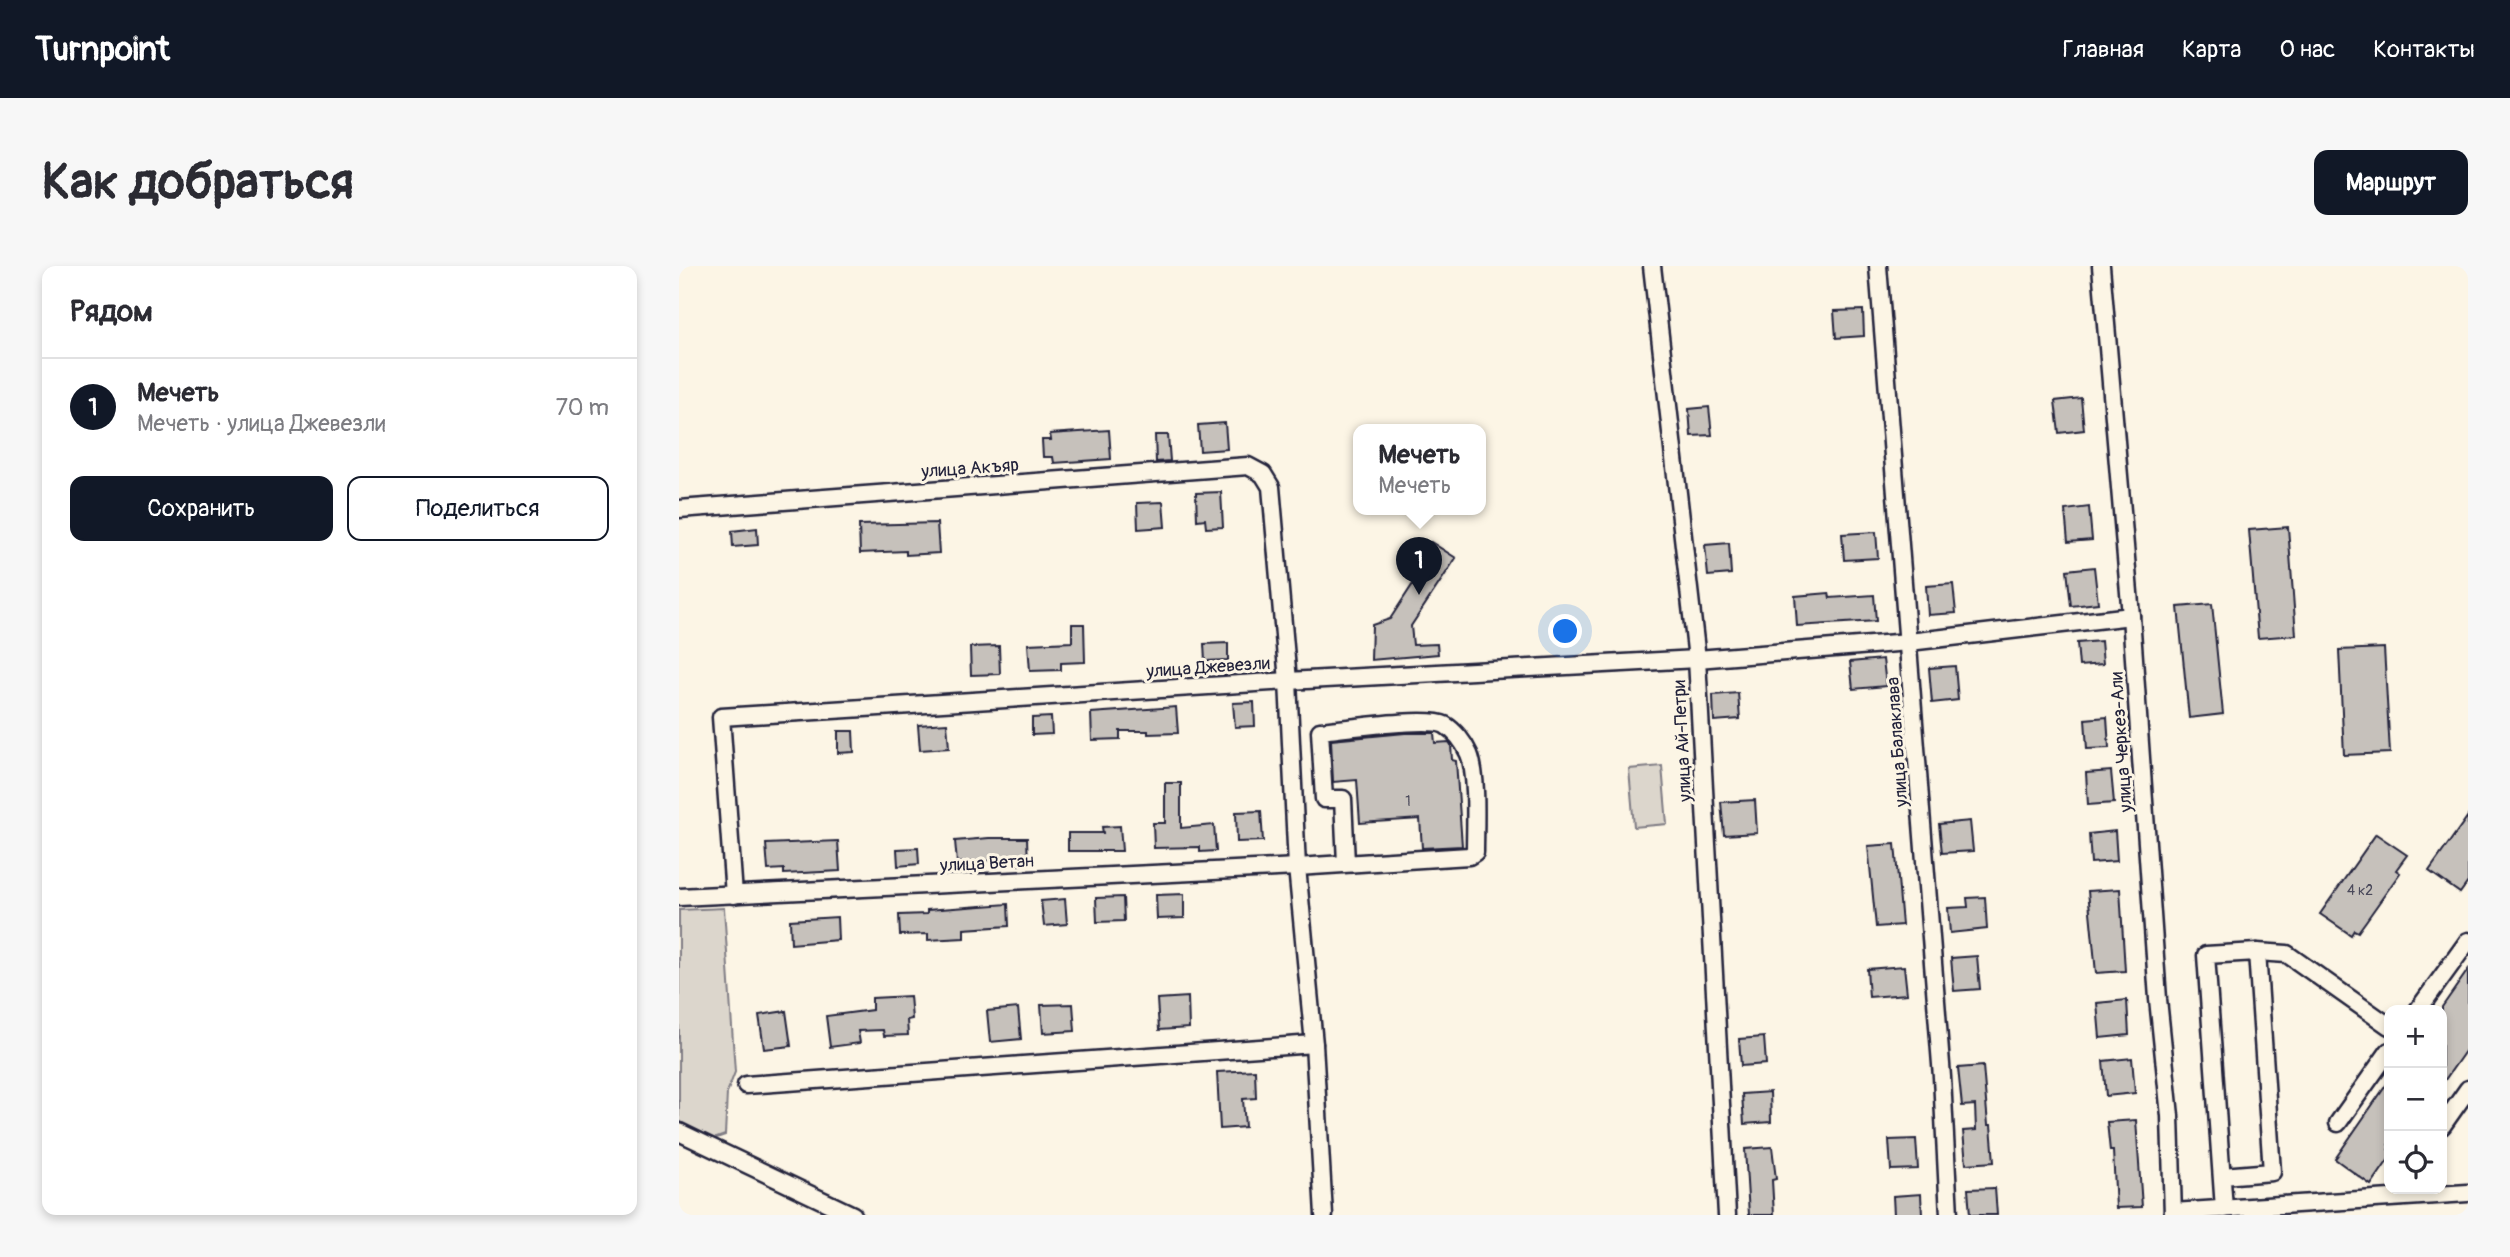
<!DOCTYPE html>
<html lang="ru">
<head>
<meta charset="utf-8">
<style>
  body { margin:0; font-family:Pangolin,sans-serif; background:#f7f7f7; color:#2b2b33 }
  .controls { position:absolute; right:21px; bottom:21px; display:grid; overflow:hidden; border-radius:14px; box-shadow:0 4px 10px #0003 }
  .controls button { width:63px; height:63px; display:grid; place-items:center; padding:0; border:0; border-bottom:2px solid #e1e1e2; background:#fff; color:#2b2b33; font:35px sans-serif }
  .you { position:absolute; left:887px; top:366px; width:24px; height:24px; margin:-18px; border:5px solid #fff; border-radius:50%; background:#1a73e8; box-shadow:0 0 0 10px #1a73e833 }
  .badge { display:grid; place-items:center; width:46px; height:46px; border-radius:50%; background:#111827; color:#fff; font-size:23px; font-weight:700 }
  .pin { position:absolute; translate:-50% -58px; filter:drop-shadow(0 2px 4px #0008) }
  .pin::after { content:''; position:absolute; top:37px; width:24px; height:21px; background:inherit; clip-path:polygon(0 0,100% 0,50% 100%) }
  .popup { position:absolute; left:674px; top:158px; width:133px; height:91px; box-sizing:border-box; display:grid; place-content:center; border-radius:14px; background:#fff; filter:drop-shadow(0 2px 5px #0005); font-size:23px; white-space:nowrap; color:#7c7c81 }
  .popup b { font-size:26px; color:#2b2b33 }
  .popup::after { content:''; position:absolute; left:50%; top:100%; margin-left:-14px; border:14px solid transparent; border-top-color:#fff }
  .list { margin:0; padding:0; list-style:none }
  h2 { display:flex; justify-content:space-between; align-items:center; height:91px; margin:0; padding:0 28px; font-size:30px }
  h2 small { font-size:23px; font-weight:400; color:#7c7c81 }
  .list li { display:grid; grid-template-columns:46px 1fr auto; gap:21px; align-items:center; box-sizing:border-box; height:98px; padding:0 28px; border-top:2px solid #e1e1e2 }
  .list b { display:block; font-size:26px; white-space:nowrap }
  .list p { margin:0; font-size:23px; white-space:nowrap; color:#7c7c81 }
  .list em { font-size:23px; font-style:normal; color:#7c7c81 }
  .actions { display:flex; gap:14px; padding:21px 28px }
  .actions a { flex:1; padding:16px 0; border:2px solid #111827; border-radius:14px; text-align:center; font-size:24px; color:#111827 }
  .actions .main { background:#111827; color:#fff }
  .icon { flex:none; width:38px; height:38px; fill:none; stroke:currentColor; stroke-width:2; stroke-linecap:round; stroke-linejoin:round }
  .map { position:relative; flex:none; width:1789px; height:949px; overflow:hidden; border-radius:14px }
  header { display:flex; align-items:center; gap:42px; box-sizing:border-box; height:98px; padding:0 35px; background:#111827; color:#fff }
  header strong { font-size:33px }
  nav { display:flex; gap:38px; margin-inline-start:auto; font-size:24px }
  .intro { display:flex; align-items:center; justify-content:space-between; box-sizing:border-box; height:168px; padding:0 42px }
  h1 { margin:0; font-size:49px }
  .button { padding:18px 32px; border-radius:14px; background:#111827; color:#fff; font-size:24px; font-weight:700 }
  main { display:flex; gap:42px; padding:0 42px }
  aside { flex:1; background:#fff; border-radius:14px; box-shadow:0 4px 10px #0003 }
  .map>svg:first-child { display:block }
  .green { fill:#dcd6cc; stroke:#7f7c84; stroke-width:2 }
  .building { fill:#c6c1bb; stroke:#22223b; stroke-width:2 }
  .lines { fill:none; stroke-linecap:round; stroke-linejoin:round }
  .minor-casing { stroke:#22223b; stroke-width:21 }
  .minor { stroke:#fcf5e5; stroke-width:16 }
  .labels { text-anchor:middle; stroke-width:6; stroke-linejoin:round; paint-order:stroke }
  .number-label { font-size:14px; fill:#4b4a5b }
  .street-label { font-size:18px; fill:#22223b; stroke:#fcf5e5 }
</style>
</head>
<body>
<header>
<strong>Turnpoint</strong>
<nav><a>Главная</a><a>Карта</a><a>О нас</a><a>Контакты</a></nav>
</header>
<div class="intro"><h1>Как добраться</h1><a class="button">Маршрут</a></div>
<main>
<aside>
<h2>Рядом<small></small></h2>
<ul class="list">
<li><span class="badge">1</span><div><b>Мечеть</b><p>Мечеть · улица Джевезли</p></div><em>70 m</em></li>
</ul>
<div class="actions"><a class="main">Сохранить</a><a>Поделиться</a></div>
</aside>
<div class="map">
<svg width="1789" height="949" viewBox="0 0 1789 949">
  <rect width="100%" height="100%" fill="#fcf5e5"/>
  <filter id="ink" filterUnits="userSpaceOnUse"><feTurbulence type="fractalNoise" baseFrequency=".0143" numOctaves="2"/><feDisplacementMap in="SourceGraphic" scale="14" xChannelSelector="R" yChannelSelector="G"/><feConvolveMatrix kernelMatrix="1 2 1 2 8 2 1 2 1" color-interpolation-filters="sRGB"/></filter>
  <g filter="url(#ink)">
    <!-- green -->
    <g class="green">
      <polygon points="983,500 988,558 955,561 950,503"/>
      <polygon points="45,642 56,806 48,827 46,869 35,873 0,855 0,644"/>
    </g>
    <!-- building -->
    <g class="building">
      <polygon points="1184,44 1185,70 1157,72 1155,45"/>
      <polygon points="1402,132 1405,164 1380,167 1376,135"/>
      <polygon points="1030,141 1033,169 1012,170 1010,143"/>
      <polygon points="546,157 548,183 521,185 519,159"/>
      <polygon points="430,164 432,193 375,197 374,191 364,191 363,174 372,174 371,168"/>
      <polygon points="476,169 489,169 491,195 477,196"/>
      <polygon points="542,226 544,261 527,262 526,253 518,254 517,227"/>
      <polygon points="484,236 486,261 459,263 458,237"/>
      <polygon points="1410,241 1413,274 1389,276 1386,244"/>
      <polygon points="258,257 260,287 227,289 227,285 181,287 180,259"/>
      <polygon points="1609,261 1617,369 1579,372 1570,264"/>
      <polygon points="78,262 79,279 54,281 53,265"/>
      <polygon points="1197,266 1199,292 1165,294 1163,268"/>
      <polygon points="752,276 777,292 732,360 734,379 758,378 759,388 692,394 693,359 711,353 743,304 737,300"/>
      <polygon points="1050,277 1052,308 1029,310 1026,279"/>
      <polygon points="1415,301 1419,337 1392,340 1388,304"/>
      <polygon points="1274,318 1277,347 1249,349 1247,320"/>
      <polygon points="1150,327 1151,332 1195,329 1197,355 1118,360 1116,330"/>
      <polygon points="1533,338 1544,448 1510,452 1499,341"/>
      <polygon points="393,358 405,358 406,396 382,397 382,404 351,405 349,378 393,376"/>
      <polygon points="1422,375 1424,398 1400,400 1398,377"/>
      <polygon points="549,377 549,394 526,395 525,378"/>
      <polygon points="320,380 321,408 292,409 291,381"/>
      <polygon points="1705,382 1711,487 1665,489 1660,384"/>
      <polygon points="1204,393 1207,420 1174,423 1171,396"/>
      <polygon points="1276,400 1279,434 1253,437 1250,402"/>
      <polygon points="1059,427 1061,453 1035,455 1034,429"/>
      <polygon points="575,436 576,460 556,461 554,437"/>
      <polygon points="497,441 499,467 469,468 469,465 441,465 441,473 413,474 412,447"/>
      <polygon points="372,451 373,468 353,469 353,452"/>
      <polygon points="1428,451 1430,482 1408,483 1406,453"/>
      <polygon points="268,457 270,482 241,484 239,459"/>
      <polygon points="159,465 174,465 175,486 159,487"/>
      <polygon points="726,467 755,467 756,477 770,476 772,479 773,494 777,495 783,580 743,582 741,553 681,557 678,514 654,516 652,474"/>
      <polygon points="1432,505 1435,537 1409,539 1407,507"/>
      <polygon points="486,517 502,517 502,562 535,559 537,585 521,586 521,581 475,582 474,557 486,557"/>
      <polygon points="1076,534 1078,567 1045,569 1042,536"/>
      <polygon points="582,545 584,575 558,576 557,546"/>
      <polygon points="1789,550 1789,616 1781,627 1750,605"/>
      <polygon points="1291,555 1294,585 1263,587 1260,558"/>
      <polygon points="441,560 443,585 389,585 389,567 424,567 423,561"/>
      <polygon points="1436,565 1438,595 1412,597 1410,568"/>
      <polygon points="1697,568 1728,589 1717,604 1721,607 1687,655 1679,666 1675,664 1672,669 1641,648"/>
      <polygon points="310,572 348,572 349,598 336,599 336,593 278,597 276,575"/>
      <polygon points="159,575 161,605 105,608 105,603 89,604 87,578"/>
      <polygon points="1216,578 1223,659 1197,661 1189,580"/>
      <polygon points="239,582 240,598 219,600 218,583"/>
      <polygon points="1441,623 1446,705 1417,707 1409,625"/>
      <polygon points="505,628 505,652 478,653 477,629"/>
      <polygon points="444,631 445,655 418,656 417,632"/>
      <polygon points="1306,631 1308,663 1271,667 1269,642 1289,641 1288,632"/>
      <polygon points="386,633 388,658 365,660 362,635"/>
      <polygon points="329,638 330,660 285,663 285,672 249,674 249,668 221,669 220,649 248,648 248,644"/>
      <polygon points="158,651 159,674 112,678 111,654"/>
      <polygon points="1298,690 1301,723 1275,725 1272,692"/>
      <polygon points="1225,700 1228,728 1190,731 1188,703"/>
      <polygon points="1789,704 1789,781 1763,818 1763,741"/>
      <polygon points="231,730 233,753 228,754 229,769 205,770 204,764 179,765 181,777 151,781 147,750 193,744 193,732"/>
      <polygon points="509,731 510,762 480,764 478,733"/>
      <polygon points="1448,734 1450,769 1421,772 1418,737"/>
      <polygon points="394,738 396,765 364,767 362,739"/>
      <polygon points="339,742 342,773 311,776 308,745"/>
      <polygon points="107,745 112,780 85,783 80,749"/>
      <polygon points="1085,771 1087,798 1062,800 1060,773"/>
      <polygon points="1453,792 1456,827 1427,830 1424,795"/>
      <polygon points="1304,800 1309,859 1312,859 1315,896 1287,898 1284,865 1297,864 1296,839 1283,840 1279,802"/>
      <polygon points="576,804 577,832 564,833 566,861 541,863 538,806"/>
      <polygon points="1710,815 1710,893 1692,919 1656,893"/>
      <polygon points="1091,826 1092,856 1065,858 1063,828"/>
      <polygon points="1457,854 1463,941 1437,942 1434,885 1431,885 1428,856"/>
      <polygon points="1237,873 1239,903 1212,904 1210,874"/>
      <polygon points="1093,881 1097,913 1093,914 1095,949 1070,949 1066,883"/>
      <polygon points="1316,922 1318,949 1291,949 1289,923"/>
      <polygon points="1242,928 1243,949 1215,949 1214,930"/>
    </g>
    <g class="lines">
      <defs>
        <g id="minor">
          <polyline points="973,0 1018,393 1048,949"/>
          <polyline points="1199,0 1263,811 1270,949"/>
          <polyline points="1422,0 1452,350 1479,733 1491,850 1494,949"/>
          <polyline points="0,243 569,200 584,208 592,221 609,415 618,601 635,778 645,949"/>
          <polyline points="55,629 42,451 609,415 1018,393 1230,376 1452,350"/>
          <path d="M 0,631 L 618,601 L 790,590 L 796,586 C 796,561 799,510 790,488 C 785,477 776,465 766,459 C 749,450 664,463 641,465 L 645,533 L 664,533 L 667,597"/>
          <polyline points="1578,686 1608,688 1710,760"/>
          <polyline points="1739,744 1789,675"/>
          <polyline points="67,819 635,778"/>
          <polyline points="1659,857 1710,785"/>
          <polyline points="1763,860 1789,823"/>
          <polyline points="0,866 174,949"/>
          <polyline points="1543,910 1593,906 1578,686 1527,689 1545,943"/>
          <polyline points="1494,946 1789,927"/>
        </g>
      </defs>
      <!-- minor casing -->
      <use href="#minor" class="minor-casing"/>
      <!-- minor -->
      <use href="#minor" class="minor"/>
    </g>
  </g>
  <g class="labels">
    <!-- number labels -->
    <g class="number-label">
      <text x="729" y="540">1</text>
      <text x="1681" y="629">4 к2</text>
    </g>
    <!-- street labels -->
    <g class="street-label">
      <text transform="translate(291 202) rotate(-4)" y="6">улица Акъяр</text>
      <text transform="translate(529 401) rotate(-4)" y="6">улица Джевезли</text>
      <text transform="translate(1003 475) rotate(-93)" y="6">улица Ай-Петри</text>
      <text transform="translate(1218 476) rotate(-94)" y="6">улица Балаклава</text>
      <text transform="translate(1442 476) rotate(-94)" y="6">улица Черкез-Али</text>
      <text transform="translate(308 597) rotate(-3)" y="6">улица Ветан</text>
    </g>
  </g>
</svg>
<div class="controls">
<button>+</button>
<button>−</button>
<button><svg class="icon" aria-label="locate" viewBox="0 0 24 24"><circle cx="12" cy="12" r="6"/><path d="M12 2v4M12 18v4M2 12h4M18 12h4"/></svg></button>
</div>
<div class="you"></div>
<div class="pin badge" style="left:740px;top:329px">1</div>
<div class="popup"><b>Мечеть</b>Мечеть</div>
</div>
</main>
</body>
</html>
